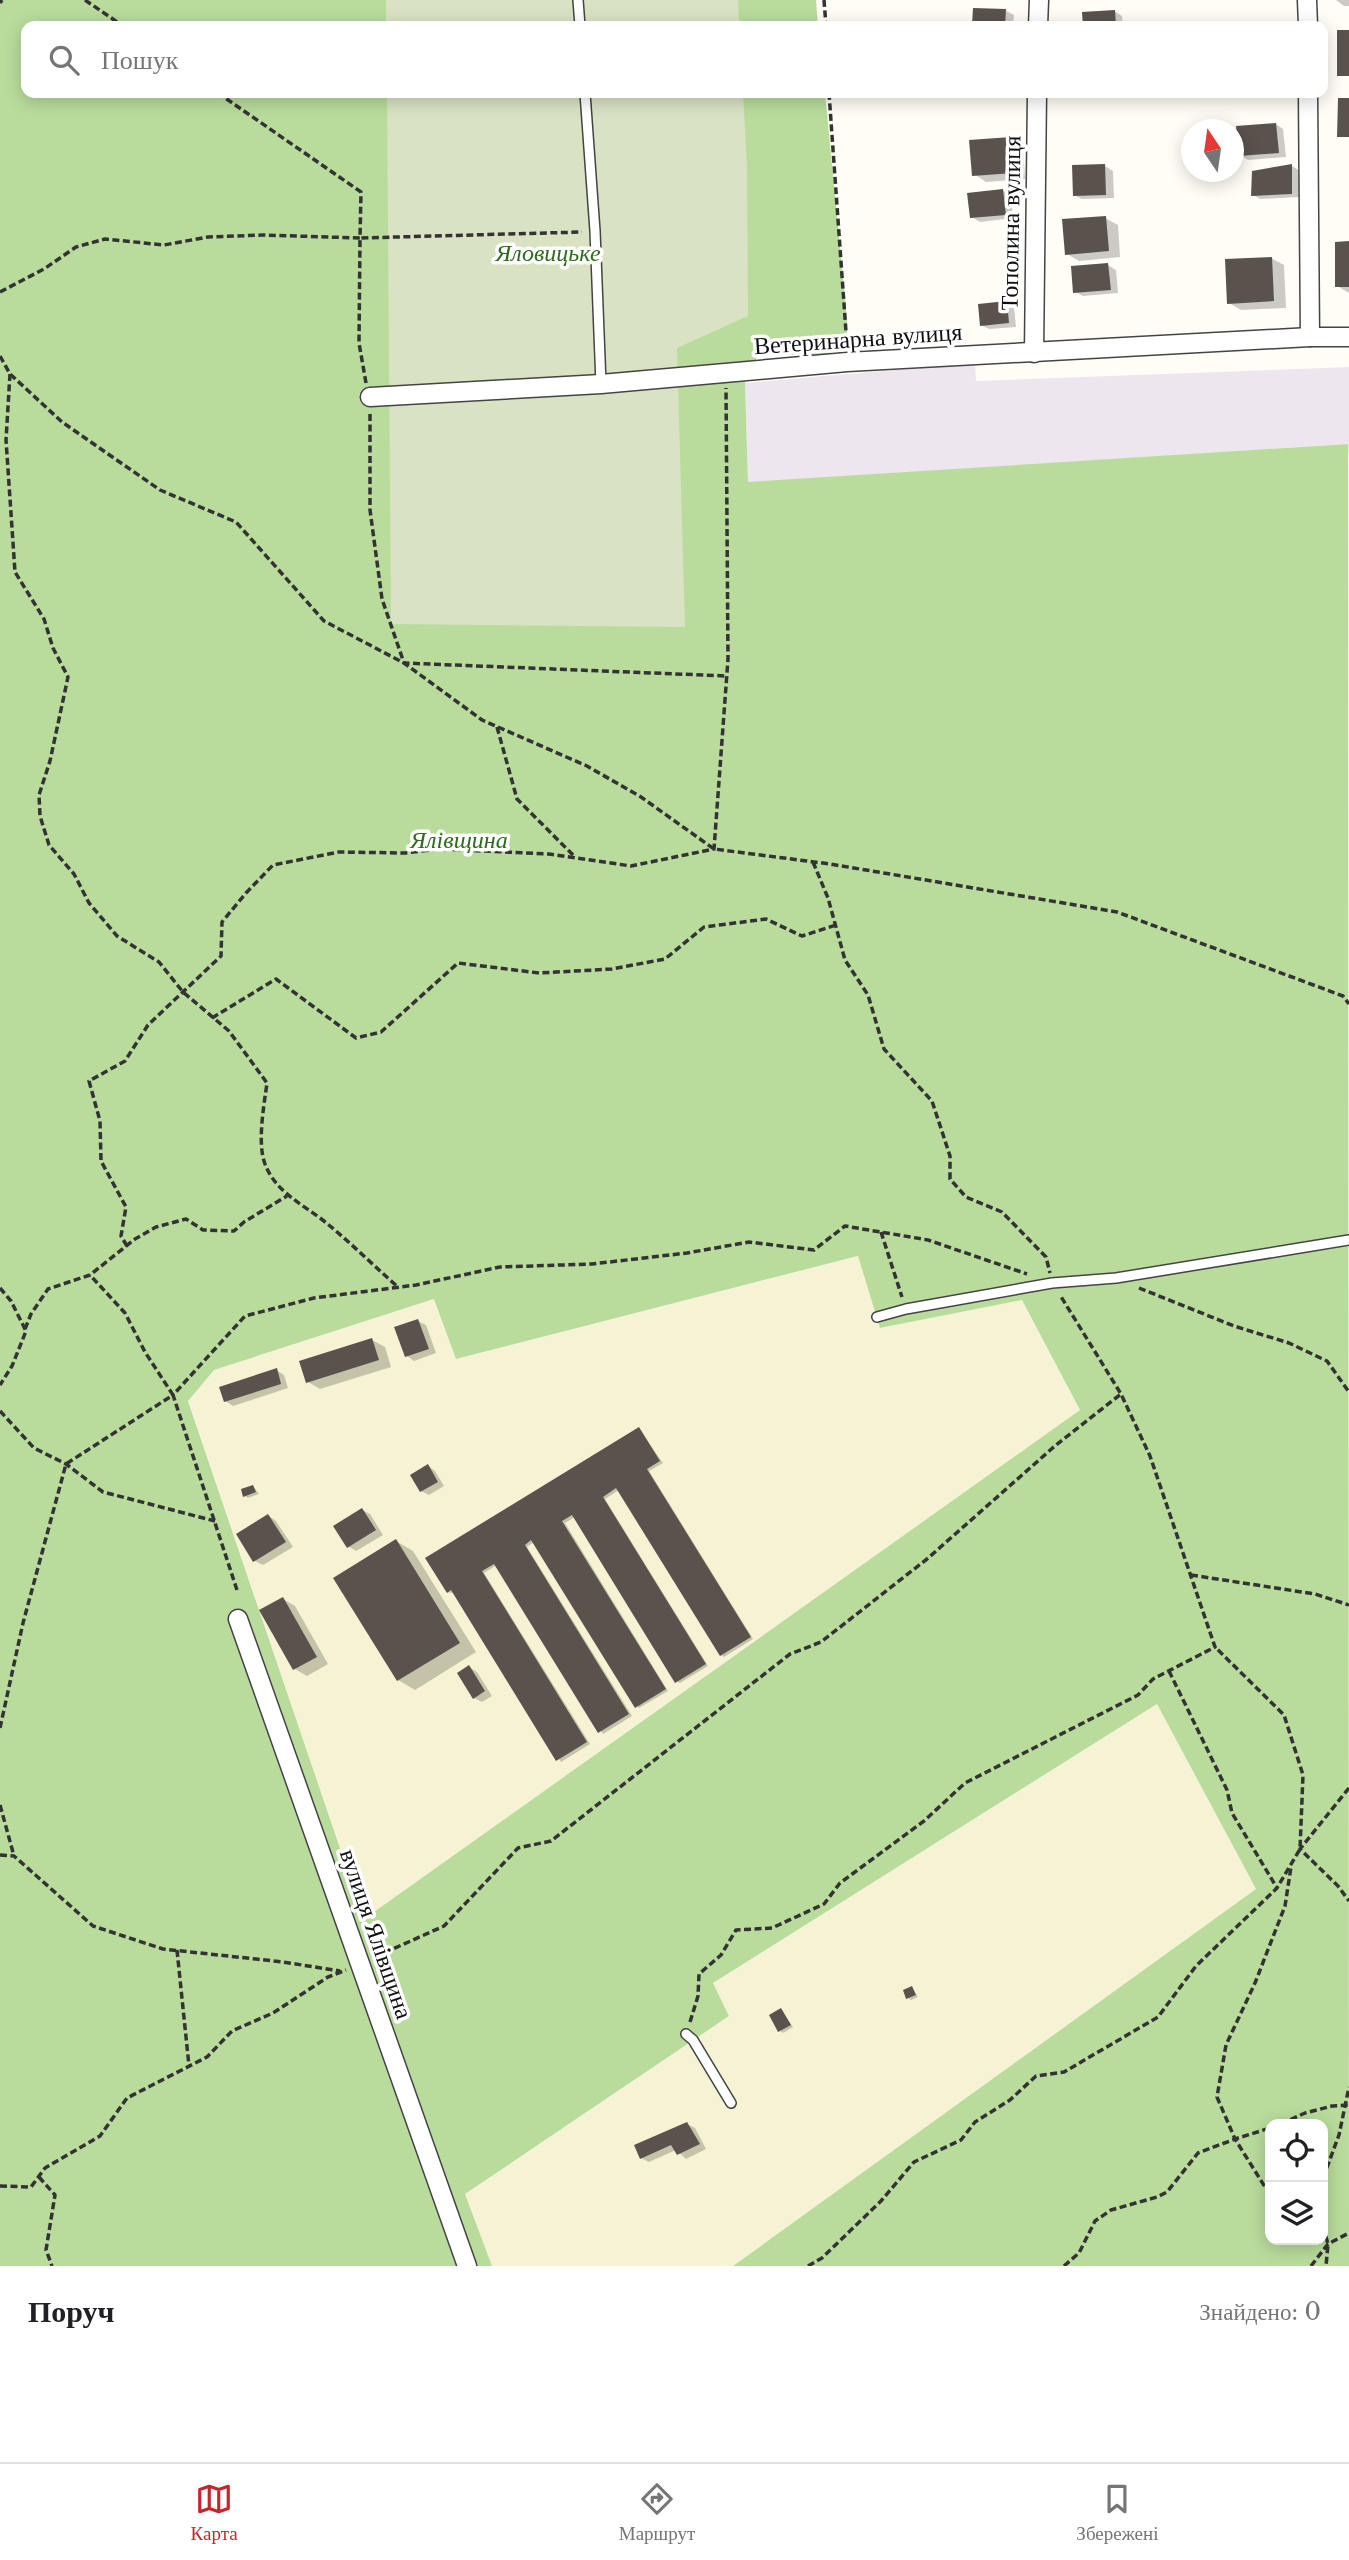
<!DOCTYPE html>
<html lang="uk">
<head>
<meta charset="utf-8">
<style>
  body { margin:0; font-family:"Libre Baskerville",serif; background:#f2f2f2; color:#202124 }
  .controls { position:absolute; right:21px; bottom:21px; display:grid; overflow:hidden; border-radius:14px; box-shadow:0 4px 18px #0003 }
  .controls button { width:63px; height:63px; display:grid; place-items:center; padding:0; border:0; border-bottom:2px solid #e0e0e0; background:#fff; color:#202124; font:35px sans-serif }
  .compass { position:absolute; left:1181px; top:119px; width:63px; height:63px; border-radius:50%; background:#fff; box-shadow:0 4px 18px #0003; rotate:347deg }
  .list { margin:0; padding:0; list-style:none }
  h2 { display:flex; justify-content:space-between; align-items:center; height:91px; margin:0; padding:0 28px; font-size:30px }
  h2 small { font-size:23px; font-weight:400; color:#757577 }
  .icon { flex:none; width:38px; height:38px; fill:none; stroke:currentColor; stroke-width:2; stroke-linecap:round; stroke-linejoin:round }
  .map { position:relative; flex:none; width:1349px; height:2266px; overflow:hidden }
  .search { position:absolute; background:#fff; box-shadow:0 4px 18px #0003; left:21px; right:21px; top:21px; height:77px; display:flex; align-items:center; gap:18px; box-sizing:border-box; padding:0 24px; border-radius:14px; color:#757577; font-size:26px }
  .sheet { height:196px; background:#fff }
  nav { display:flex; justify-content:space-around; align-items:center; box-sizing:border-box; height:98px; border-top:2px solid #e0e0e0; background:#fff; font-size:19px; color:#757577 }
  nav a { display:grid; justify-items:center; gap:4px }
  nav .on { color:#c4262e }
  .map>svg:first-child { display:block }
  .industrial { fill:#eee6ef }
  .farmland { fill:#f6f3d4 }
  .forest { fill:#b9dc9c; fill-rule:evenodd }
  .cemetery { fill:#d9e3c4 }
  .shadow { fill:#0003 }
  .building { fill:#5a524d }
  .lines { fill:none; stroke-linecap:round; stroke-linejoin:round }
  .service-casing { stroke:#444; stroke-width:12 }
  .minor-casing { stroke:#444; stroke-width:21 }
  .path { stroke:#333; stroke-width:3.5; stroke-dasharray:7 3.5; stroke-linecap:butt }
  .service { stroke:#fff; stroke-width:9 }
  .minor { stroke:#fff; stroke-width:18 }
  .labels { text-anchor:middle; stroke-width:7; stroke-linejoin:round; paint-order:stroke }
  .street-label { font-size:24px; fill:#111; stroke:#fff }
  .park-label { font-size:24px; font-style:italic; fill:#2f6b1f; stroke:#fff }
</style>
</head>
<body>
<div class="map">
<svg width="1349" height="2266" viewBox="0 0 1349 2266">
  <rect width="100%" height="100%" fill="#fffdf5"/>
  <!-- industrial -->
  <polygon class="industrial" points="975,363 976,381 1349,367 1349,457 1347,444 748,483 745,383"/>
  <!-- farmland -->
  <g class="farmland">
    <polygon points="859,1256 881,1328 1022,1300 1080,1410 364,1919 188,1400 214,1370 435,1299 457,1359"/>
    <polygon points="1157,1704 1256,1889 733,2266 492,2266 465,2194 729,2016 713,1983"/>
  </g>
  <!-- forest -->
  <path class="forest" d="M 0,0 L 816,0 L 818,26 L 26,26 L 26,93 L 825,93 L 847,319 L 847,355 L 758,355 L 745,383 L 748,482 L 1348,444 L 1349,2266 L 733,2266 L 1256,1889 L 1157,1704 L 713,1983 L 729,2016 L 465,2194 L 492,2266 L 0,2266 ZM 858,1256 L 880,1328 L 1022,1300 L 1080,1410 L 364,1919 L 188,1401 L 214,1370 L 434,1299 L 456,1359 ZM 1270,2124 L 1323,2124 L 1323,2240 L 1270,2240 Z"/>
  <!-- cemetery -->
  <g class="cemetery">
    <polygon points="386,0 738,0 739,26 386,26"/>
    <polygon points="387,93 743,93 747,167 748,316 677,348 685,627 391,624"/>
  </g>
  <!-- shadow -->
  <g class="shadow">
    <polygon points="1336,0 1349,0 1349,6 1344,6"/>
    <polygon points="975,9 1006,11 1014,15 1013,26 974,26"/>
    <polygon points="1114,11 1122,16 1123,26 1085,26 1084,13"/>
    <polygon points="1276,124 1283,129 1286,157 1248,160 1240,155"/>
    <polygon points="1011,139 1023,146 1025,179 986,182 974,174"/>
    <polygon points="1105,166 1113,171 1114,198 1082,199 1074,195"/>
    <polygon points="1292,166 1300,171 1300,197 1260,199 1253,195"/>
    <polygon points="1003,191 1011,195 1013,218 980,222 972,217"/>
    <polygon points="1105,218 1118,225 1120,257 1079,261 1067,254"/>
    <polygon points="1349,243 1349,293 1337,286"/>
    <polygon points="1271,258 1284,265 1286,308 1241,310 1229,303"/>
    <polygon points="1108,265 1116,270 1118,293 1083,296 1075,292"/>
    <polygon points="1007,303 1014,307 1016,327 989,329 981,325"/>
    <polygon points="418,1321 426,1325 436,1353 414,1361 407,1356"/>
    <polygon points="372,1340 385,1347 391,1367 320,1389 308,1382"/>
    <polygon points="276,1370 284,1375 288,1388 233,1406 225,1401"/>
    <polygon points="639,1429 663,1463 649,1471 753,1639 724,1657 721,1655 619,1490 605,1499 708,1666 680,1683 676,1681 575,1517 565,1523 668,1691 639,1708 534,1542 527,1547 632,1716 603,1734 497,1565 484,1573 590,1744 561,1762 454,1592 451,1593 448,1592"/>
    <polygon points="428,1466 435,1471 444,1486 429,1495 421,1491"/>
    <polygon points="253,1486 259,1494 248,1498 245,1496"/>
    <polygon points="362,1510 370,1514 383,1535 356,1551 348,1546"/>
    <polygon points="269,1516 276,1521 293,1547 263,1565 255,1561"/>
    <polygon points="396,1541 413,1551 476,1652 415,1690 398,1680"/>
    <polygon points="283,1599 295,1606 328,1664 307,1676 295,1669"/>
    <polygon points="469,1667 477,1672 492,1696 482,1702 474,1698"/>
    <polygon points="912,1988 918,1997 911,2000 908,1998"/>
    <polygon points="781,2010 793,2027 783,2033 780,2031"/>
    <polygon points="687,2124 695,2128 706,2149 686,2159 676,2150 649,2162 641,2158"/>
  </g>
  <!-- building -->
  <g class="building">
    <polygon points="973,8 1006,9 1005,26 972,26"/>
    <polygon points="1115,10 1116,26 1083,26 1082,12"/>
    <rect x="1337" y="30" width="12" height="46"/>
    <polygon points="1338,98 1349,98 1349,137 1337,137"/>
    <polygon points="1276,123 1279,153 1239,156 1236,126"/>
    <polygon points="1011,137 1014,173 972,176 969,140"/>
    <polygon points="1105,164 1106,195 1073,196 1072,165"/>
    <polygon points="1292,164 1292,194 1251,196 1252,171"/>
    <polygon points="1003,189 1006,215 970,218 967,193"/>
    <polygon points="1106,216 1109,251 1065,255 1062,219"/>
    <polygon points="1349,241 1349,287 1335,287 1335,242"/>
    <polygon points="1272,257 1274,301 1227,304 1225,259"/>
    <polygon points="1108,263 1111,290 1073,293 1071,266"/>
    <polygon points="1007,301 1009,323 980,326 978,304"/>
    <polygon points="418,1319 429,1349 405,1357 394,1327"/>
    <polygon points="372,1338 379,1360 306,1383 299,1361"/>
    <polygon points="277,1368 281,1384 224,1402 219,1387"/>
    <polygon points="639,1427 660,1461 647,1469 751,1637 720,1656 616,1488 603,1497 706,1664 675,1683 572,1515 562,1521 666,1689 635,1708 531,1540 525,1545 629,1714 598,1733 494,1564 482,1571 587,1742 556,1761 451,1590 447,1593 425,1558"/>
    <polygon points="428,1464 438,1482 420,1492 410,1475"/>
    <polygon points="253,1485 256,1492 243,1497 241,1489"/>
    <polygon points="362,1508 376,1530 347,1548 333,1526"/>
    <polygon points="268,1514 286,1542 253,1562 236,1534"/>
    <polygon points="396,1539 460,1643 397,1681 333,1578"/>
    <polygon points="283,1597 317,1657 293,1670 259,1610"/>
    <polygon points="469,1665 485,1691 473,1699 457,1673"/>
    <polygon points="912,1986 916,1995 906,1999 903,1990"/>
    <polygon points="781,2008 791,2025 778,2032 769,2015"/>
    <polygon points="687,2122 700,2144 677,2155 671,2145 640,2159 634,2145"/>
  </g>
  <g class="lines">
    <defs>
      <g id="service">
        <polyline points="578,0 580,26"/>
        <polyline points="585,93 595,231 601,384"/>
        <polyline points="877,1317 906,1309 1052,1283 1116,1278 1349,1240"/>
        <polyline points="686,2034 693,2040 731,2103"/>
      </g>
      <g id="minor">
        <polyline points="1307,0 1308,26"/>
        <polyline points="1038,26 1039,0"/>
        <polyline points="1308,93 1310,337"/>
        <polyline points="1034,353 1037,93"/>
        <polyline points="370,397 601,384 847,362 1310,337 1349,337"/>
        <polyline points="238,1619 467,2266"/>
      </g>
    </defs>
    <!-- service casing -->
    <use href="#service" class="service-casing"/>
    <!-- minor casing -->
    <use href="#minor" class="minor-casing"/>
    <!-- path -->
    <g class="path">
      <polyline points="85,0 123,26"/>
      <polyline points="824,0 826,26"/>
      <polyline points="0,3 2,0"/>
      <polyline points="829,93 847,346"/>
      <polyline points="0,292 44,269 76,247 105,239 164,245 208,237 263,235 360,238 361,192 218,93"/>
      <polyline points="0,356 10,374 62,422 160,490 236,522 324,621 404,663 482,720 587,766 641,797 714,849 830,864 1117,912 1343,996 1349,1004"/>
      <path d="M 10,374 L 6,440 L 15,572 L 44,619 L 53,648 L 68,677 L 50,761 L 39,795 L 40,816 L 49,845 L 74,874 L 89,903 L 117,936 L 159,962 L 183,992 L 229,1031 L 267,1083 C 264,1105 257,1143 265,1164 C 276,1194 307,1206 330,1226 C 353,1245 375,1267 398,1287"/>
      <polyline points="366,383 359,343 360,238 582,232"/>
      <polyline points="370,414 370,510 382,599 404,663 727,676"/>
      <polyline points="497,727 517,799 575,857"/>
      <polyline points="813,862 828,898 845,960 868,995 884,1049 932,1101 950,1156 950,1179 966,1197 1002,1212 1046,1257 1050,1273"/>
      <polyline points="212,1018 276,979 356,1038 381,1032 458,963 539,973 612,969 665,959 704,927 766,919 802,936 836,925"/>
      <polyline points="881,1232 902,1297"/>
      <polyline points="127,1246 121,1236 126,1207 101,1161 100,1121 89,1081 125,1061 148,1025 221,956 222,922 246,893 273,865 339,852 405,853 439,849 549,854 631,866 714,849 728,659 726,388"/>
      <polyline points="0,1288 11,1301 26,1331 12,1366 0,1385"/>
      <polyline points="1139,1288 1234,1326 1289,1343 1327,1361 1349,1392"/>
      <polyline points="25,1329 31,1314 48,1289 90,1275 135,1239 156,1227 186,1219 203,1230 234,1231 244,1222 287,1196"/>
      <polyline points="0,1411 34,1448 66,1464 103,1492 215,1521"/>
      <polyline points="1191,1575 1315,1594 1349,1605"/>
      <polyline points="237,1590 173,1395 245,1316 314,1298 416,1285 500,1267 592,1264 687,1253 749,1242 814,1250 845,1226 928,1240 1027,1274"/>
      <polyline points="1169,1671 1227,1790 1232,1813 1277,1888"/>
      <polyline points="0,1728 23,1623 66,1464 173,1395 145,1352 125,1313 90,1275"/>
      <polyline points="1349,1788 1300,1849 1338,1886 1349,1901"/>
      <polyline points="0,1805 14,1856"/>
      <polyline points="0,1855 14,1856 93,1926 163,1949 283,1962 340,1971"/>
      <polyline points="177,1950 189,2066"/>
      <polyline points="375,1957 444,1926 518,1848 551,1841 790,1654 821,1642 927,1559 1056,1445 1121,1394"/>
      <polyline points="690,2022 698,1996 699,1974 721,1955 736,1930 772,1928 824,1904 840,1883 924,1821 965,1783 1138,1695 1153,1679 1215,1647 1150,1456 1121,1394 1060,1295"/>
      <polyline points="1281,2124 1305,2113 1332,2106 1349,2105"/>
      <polyline points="39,2177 55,2195 46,2250 52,2266"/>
      <polyline points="1323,2178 1339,2135 1349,2087"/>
      <polyline points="0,2186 31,2187 45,2168 100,2136 127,2098 207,2057 232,2031 273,2013 328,1977 346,1970"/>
      <polyline points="1270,2195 1235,2139 1217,2097 1226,2045 1255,1983 1285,1906 1291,1867"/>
      <polyline points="1323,2226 1328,2244 1326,2266"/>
      <polyline points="808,2266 822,2258 881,2201 914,2162 961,2140 975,2122 1010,2100 1036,2076 1064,2072 1158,2017 1196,1966 1277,1888 1300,1849 1303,1775 1284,1715 1215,1647"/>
      <polyline points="1064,2266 1079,2253 1095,2221 1111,2210 1157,2197 1167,2192 1198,2153 1235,2139 1270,2128"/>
      <polyline points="1311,2266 1328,2244 1349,2233"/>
    </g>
    <!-- service -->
    <use href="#service" class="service"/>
    <!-- minor -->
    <use href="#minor" class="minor"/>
  </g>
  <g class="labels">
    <!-- street labels -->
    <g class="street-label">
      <text transform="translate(1011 223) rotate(-89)" y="8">Тополина вулиця</text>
      <text transform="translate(858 339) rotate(-4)" y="8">Ветеринарна вулиця</text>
      <text transform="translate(376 1934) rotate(71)" y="8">вулиця Ялівщина</text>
    </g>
    <!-- park labels -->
    <g class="park-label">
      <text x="548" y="261">Яловицьке</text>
      <text x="459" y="848">Ялівщина</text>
    </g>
  </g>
</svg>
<div class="controls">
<button><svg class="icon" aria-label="locate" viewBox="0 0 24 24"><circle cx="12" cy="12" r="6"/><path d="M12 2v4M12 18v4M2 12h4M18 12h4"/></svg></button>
<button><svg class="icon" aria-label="layers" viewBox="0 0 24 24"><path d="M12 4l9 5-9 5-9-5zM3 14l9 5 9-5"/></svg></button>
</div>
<svg class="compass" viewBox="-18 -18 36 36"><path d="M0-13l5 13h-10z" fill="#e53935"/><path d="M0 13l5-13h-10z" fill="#757577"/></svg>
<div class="search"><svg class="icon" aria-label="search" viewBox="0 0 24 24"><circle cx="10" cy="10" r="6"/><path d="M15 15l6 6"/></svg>Пошук</div>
</div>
<section class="sheet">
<h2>Поруч<small>Знайдено: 0</small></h2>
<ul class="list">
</ul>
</section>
<nav>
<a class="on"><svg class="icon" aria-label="map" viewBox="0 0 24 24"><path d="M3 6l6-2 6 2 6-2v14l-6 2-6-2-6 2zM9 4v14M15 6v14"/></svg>Карта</a>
<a><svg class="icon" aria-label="directions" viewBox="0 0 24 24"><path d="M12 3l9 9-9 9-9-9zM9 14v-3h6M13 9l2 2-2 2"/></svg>Маршрут</a>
<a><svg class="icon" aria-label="saved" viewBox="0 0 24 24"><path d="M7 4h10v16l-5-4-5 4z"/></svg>Збережені</a>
</nav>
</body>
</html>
